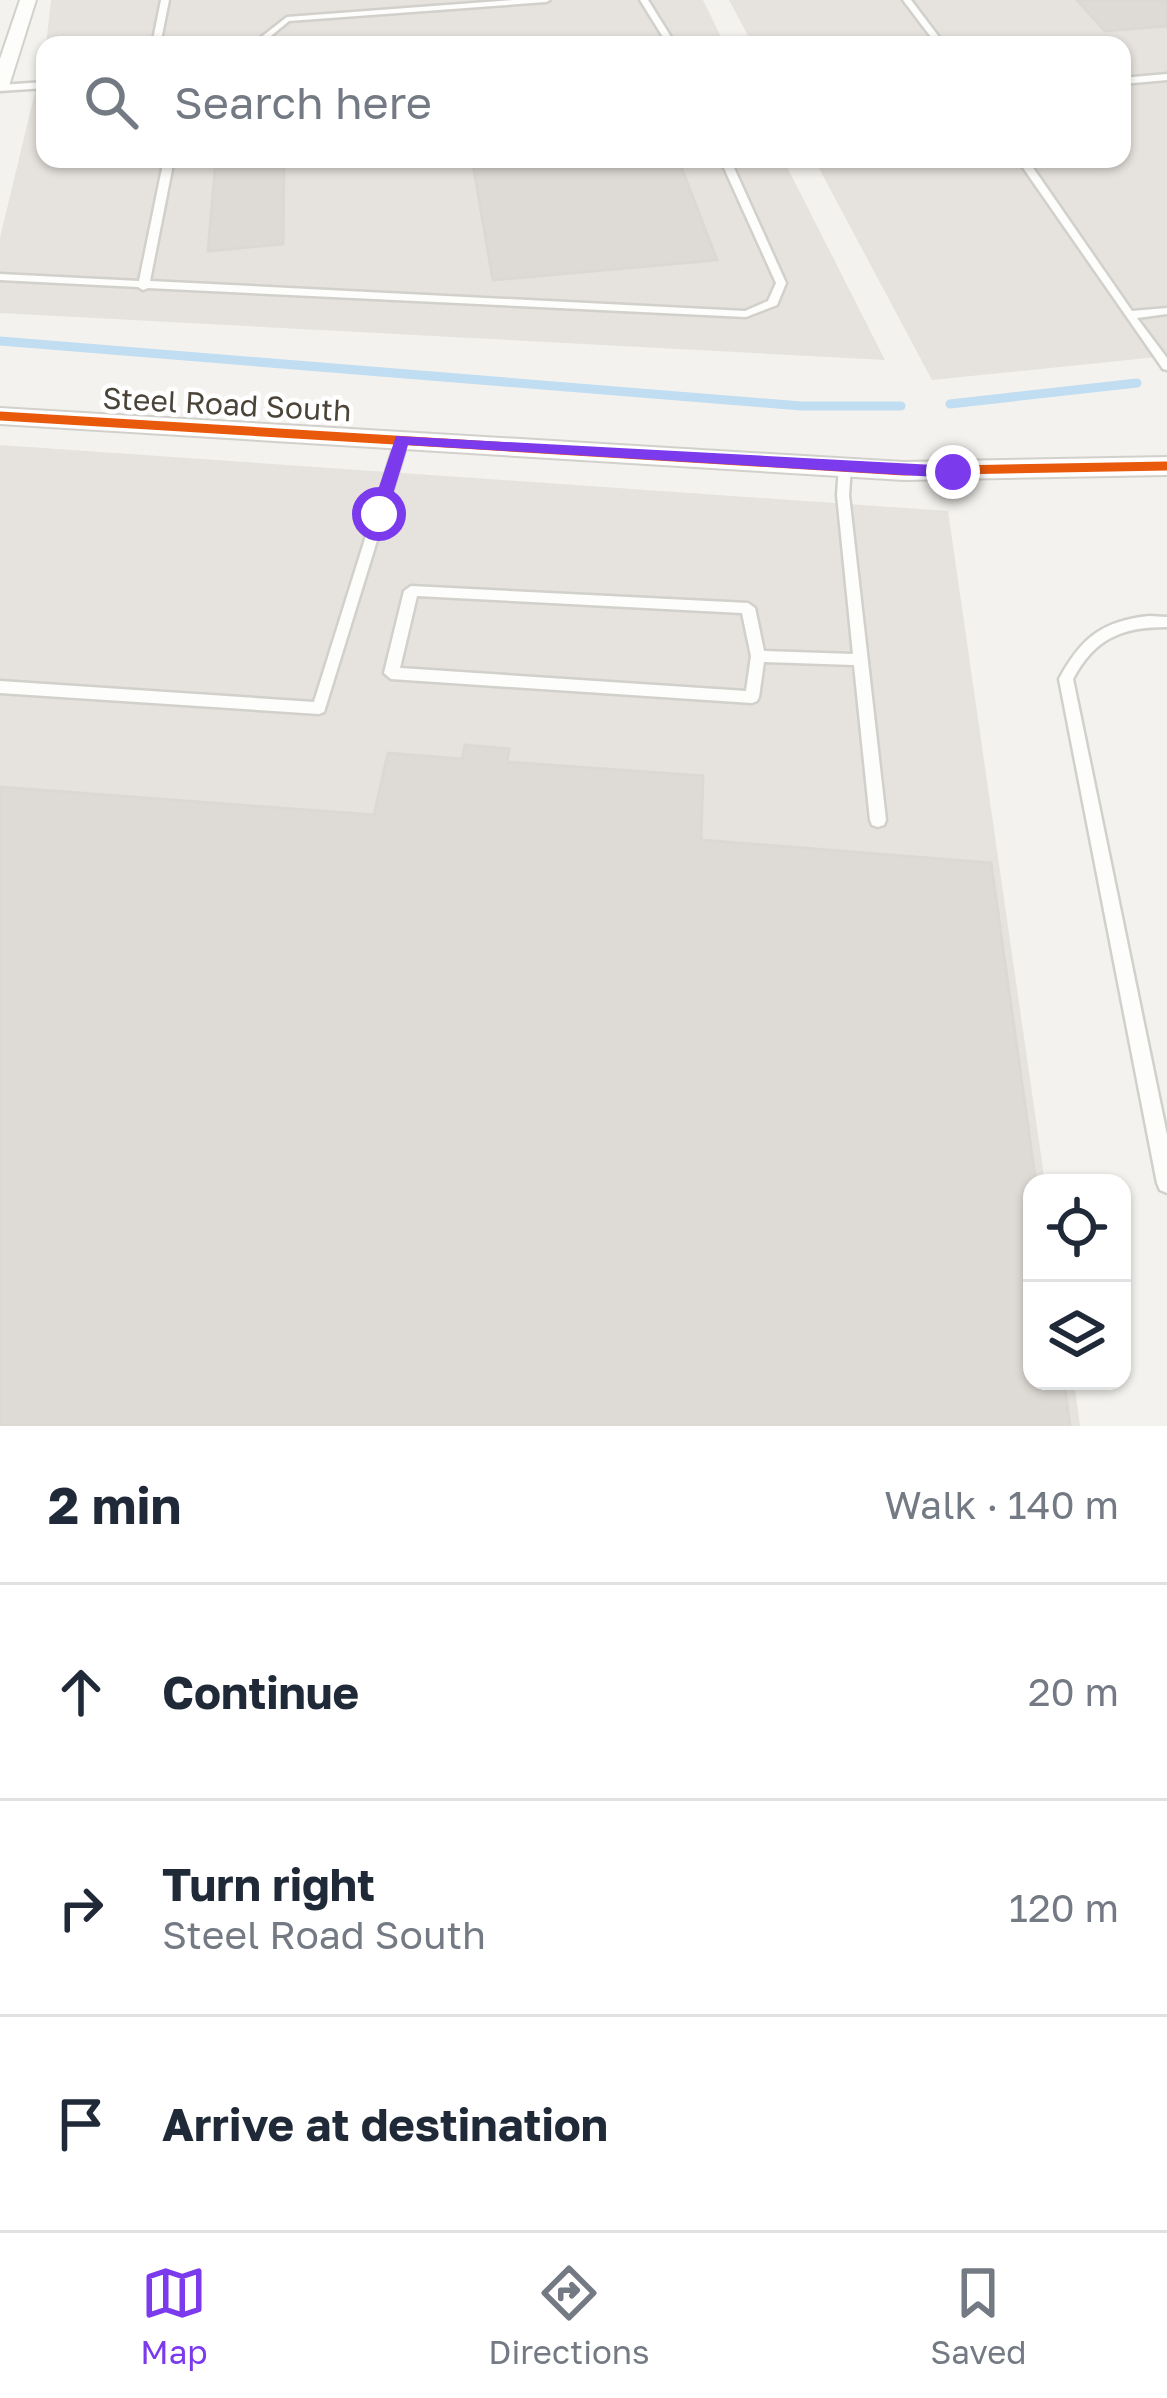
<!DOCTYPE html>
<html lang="en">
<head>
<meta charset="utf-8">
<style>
  body { margin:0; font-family:"Golos Text",sans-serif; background:#f6f6f7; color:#1f2937 }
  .controls { position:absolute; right:36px; bottom:36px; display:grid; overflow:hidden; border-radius:24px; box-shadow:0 3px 9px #0004 }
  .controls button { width:108px; height:108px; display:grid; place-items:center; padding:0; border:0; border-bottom:3px solid #e0e1e3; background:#fff; color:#1f2937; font:60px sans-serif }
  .stop { position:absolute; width:36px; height:36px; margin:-27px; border:9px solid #7c3aed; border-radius:50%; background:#fff }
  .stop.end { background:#7c3aed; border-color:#fff; box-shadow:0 3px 12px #0008 }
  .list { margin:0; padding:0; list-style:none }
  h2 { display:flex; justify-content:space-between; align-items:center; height:156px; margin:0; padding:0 48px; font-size:51px }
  h2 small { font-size:39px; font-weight:400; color:#747a83 }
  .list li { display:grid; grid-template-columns:78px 1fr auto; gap:36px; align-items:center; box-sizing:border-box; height:216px; padding:0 48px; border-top:3px solid #e0e1e3 }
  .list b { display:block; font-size:45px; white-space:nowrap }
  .list p { margin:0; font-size:39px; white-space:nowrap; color:#747a83 }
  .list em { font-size:39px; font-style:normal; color:#747a83 }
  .icon { flex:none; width:66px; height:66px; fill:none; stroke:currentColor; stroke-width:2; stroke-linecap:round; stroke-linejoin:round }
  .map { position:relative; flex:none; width:1167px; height:1426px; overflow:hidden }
  .search { position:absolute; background:#fff; box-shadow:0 3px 9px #0004; left:36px; right:36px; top:36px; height:132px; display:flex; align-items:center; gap:30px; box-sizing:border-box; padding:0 42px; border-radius:24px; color:#747a83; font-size:45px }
  .sheet { height:804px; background:#fff }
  nav { display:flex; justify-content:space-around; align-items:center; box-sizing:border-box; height:168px; border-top:3px solid #e0e1e3; background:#fff; font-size:33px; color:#747a83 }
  nav a { display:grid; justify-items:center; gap:6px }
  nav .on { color:#7c3aed }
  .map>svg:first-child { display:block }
  .industrial { fill:#e6e2de }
  .parking { fill:#e6e3df }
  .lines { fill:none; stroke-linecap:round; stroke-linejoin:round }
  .stream { stroke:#c0ddf1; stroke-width:9 }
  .building { fill:#dedbd6; stroke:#dcd9d4; stroke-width:3 }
  .service-casing { stroke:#d2d0cb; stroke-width:5 }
  .minor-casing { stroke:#d2d0cb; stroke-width:4 }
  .service { fill:#fdfdfc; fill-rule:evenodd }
  .minor { fill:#fdfdfc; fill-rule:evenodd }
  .cycleway-casing { stroke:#fff; stroke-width:15 }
  .cycleway { stroke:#e8590c; stroke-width:9 }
  .route { fill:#7c3aed }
  .labels { text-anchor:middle; stroke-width:9; stroke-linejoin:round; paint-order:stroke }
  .street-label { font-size:30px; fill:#4b4439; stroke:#fff }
</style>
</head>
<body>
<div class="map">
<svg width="1167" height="1426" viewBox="0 0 1167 1426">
  <rect width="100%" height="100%" fill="#f4f2ee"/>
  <!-- industrial -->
  <g class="industrial">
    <polygon points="51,0 703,0 725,45 46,45"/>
    <polygon points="729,0 1167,0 1167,356 932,380 814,159 1122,159 1122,45 753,45"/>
    <polygon points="45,50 45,159 783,159 885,360 0,313 0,238"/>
    <polygon points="0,445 948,511 1045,1183 1032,1183 1032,1381 1074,1381 1080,1426 0,1426"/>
  </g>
  <!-- parking -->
  <polygon class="parking" points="187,0 313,0 311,6 249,10 253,28 247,36 182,41"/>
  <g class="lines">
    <!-- stream -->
    <g class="stream">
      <polyline points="0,341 801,406 901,406"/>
      <polyline points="950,404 1137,383"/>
    </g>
  </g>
  <!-- building -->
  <g class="building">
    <polygon points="1077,0 1167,0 1167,26 1105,31"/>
    <polygon points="216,159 284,159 283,244 208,251"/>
    <polygon points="472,159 678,159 717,260 493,280"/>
    <polygon points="465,745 509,749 507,762 703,776 701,840 991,863 1036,1183 1032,1381 1064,1381 1070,1426 0,1426 0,787 374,815 388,753 462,759"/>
  </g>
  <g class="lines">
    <defs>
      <g id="service">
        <polygon points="161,0 169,0 160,45 152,45"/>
        <polygon points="513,0 550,0 546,2 289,21 260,45 251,45 287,17"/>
        <polygon points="640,0 648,0 676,45 668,45"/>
        <polygon points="903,0 911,0 945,45 937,45"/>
        <polygon points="1167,74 1167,80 1122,84 1122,78"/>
        <polygon points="45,82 45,88 0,91 0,85"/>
        <polygon points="164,159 174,159 150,281 745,311 768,301 776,283 720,159 730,159 786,283 777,305 746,317 148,288 143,290 138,287 0,280 0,274 139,281"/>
        <polygon points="1017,159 1027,159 1132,311 1167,308 1167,314 1137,318 1167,358 1167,370 1163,369"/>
        <polygon points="402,436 408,440 324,712 319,714 0,693 0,681 314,702 396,440"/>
        <path d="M 845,462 L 851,466 L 849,495 L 886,820 L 884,825 L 878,827 L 872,825 L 870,820 L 854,665 L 764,662 L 759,697 L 757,701 L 752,703 L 391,679 L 384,673 L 404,591 L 411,586 L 748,603 L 755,608 L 764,651 L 853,654 L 837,495 L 839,466 ZM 417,596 L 742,613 L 751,656 L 746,691 L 400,668 Z"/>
        <path d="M 1149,616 L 1167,617 L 1167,627 C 1122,627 1095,638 1073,679 L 1167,1135 L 1167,1193 L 1160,1190 L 1157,1183 L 1059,679 C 1081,638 1102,621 1149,616 Z"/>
      </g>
      <g id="minor">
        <polygon points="20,0 36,0 9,86 0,91 0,59"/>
        <polygon points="0,408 904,462 1167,457 1167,475 904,480 0,424"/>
      </g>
    </defs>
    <!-- service casing -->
    <use href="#service" class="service-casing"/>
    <!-- minor casing -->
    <use href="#minor" class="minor-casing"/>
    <!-- service -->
    <use href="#service" class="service"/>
    <!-- minor -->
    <use href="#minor" class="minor"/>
    <defs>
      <polyline id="cycleway" points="0,416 904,471 1167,466"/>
    </defs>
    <!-- cycleway casing -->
    <use href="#cycleway" class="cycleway-casing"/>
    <!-- cycleway -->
    <use href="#cycleway" class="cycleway"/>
  </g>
  <!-- route -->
  <polygon class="route" points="396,436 953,466 962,472 953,478 408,445 387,514 379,520 370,514"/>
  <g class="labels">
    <!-- street labels -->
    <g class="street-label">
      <text transform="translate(227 405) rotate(3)" y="10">Steel Road South</text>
    </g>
  </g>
</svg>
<div class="controls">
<button><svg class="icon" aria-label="locate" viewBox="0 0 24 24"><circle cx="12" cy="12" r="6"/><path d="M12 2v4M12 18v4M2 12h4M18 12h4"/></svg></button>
<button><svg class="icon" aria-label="layers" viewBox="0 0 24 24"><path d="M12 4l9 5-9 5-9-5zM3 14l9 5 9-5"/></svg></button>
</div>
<div class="stop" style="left:379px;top:514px"></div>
<div class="stop end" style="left:953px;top:472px"></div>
<div class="search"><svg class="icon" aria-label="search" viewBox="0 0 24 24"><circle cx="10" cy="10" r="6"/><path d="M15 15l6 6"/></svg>Search here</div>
</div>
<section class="sheet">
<h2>2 min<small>Walk · 140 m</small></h2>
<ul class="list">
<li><svg class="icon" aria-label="ahead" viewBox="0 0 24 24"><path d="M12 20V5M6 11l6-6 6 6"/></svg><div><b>Continue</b></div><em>20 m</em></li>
<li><svg class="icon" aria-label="right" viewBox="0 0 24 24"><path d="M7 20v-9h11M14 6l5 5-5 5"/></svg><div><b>Turn right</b><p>Steel Road South</p></div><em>120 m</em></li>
<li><svg class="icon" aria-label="arrive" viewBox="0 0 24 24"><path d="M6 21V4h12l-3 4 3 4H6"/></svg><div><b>Arrive at destination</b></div></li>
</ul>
</section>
<nav>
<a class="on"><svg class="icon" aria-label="map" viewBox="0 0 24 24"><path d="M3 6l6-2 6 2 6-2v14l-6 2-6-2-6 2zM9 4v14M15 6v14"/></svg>Map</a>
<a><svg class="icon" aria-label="directions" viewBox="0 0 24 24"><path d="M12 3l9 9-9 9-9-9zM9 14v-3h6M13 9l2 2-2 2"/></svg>Directions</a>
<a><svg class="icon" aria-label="saved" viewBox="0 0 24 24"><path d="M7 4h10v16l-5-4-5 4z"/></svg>Saved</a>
</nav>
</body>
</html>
